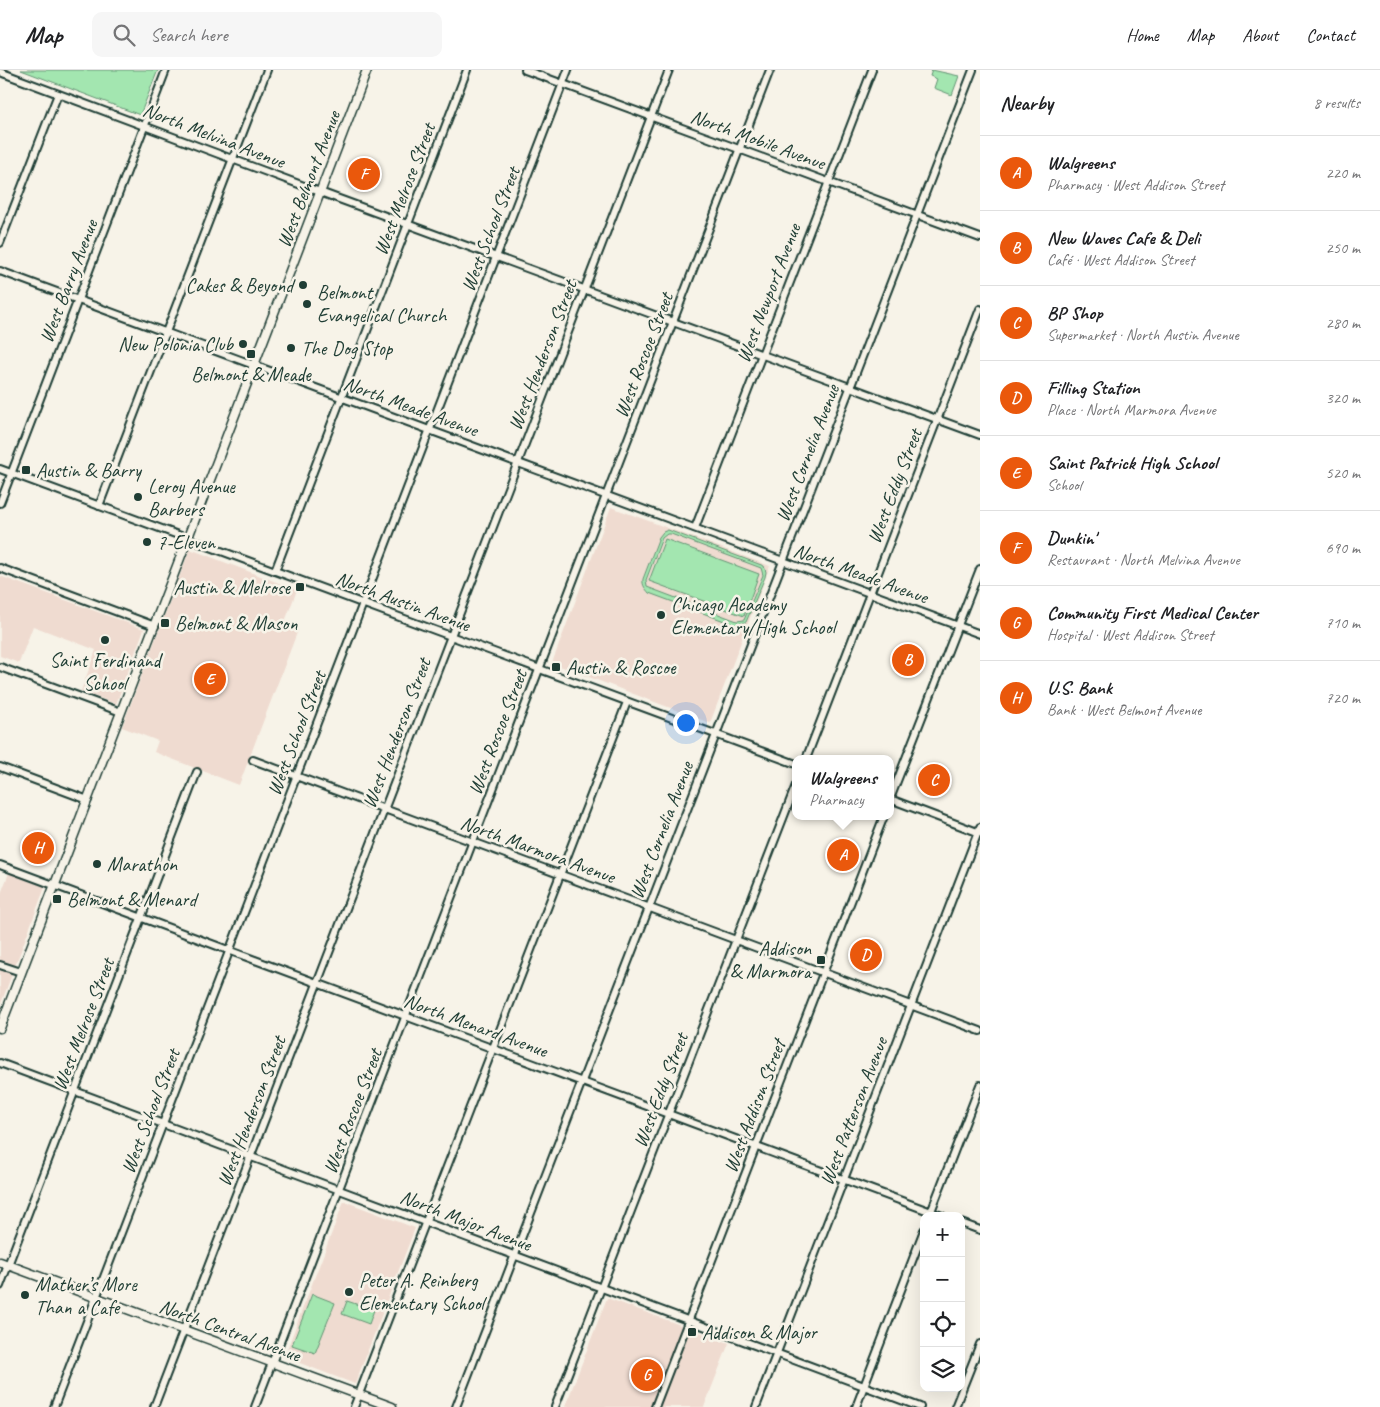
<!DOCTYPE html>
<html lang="en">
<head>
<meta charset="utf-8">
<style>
  body { margin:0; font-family:Caveat,sans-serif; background:#f6f6f6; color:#202124 }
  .controls { position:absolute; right:15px; bottom:15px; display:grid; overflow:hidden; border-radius:10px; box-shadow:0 5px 20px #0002 }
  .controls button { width:45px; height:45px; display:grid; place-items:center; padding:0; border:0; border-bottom:1px solid #e0e0e0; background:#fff; color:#202124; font:25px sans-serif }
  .you { position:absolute; left:685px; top:652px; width:18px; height:18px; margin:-12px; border:4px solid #fff; border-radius:50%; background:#1a73e8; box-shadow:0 0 0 8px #1a73e833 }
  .badge { display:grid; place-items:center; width:32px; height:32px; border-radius:50%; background:#ea580c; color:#fff; font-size:16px; font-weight:700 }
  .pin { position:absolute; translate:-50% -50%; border:2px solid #fff; box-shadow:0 1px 5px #0006 }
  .popup { position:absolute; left:792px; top:685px; width:102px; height:65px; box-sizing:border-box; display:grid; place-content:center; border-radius:10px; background:#fff; filter:drop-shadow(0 1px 4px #0005); font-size:16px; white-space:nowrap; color:#757577 }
  .popup b { font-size:19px; color:#202124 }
  .popup::after { content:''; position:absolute; left:50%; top:100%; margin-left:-10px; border:10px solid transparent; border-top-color:#fff }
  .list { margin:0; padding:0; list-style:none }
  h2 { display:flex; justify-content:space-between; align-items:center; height:65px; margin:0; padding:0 20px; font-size:21px }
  h2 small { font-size:16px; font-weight:400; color:#757577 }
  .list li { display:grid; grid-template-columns:32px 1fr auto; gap:15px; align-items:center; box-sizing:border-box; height:75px; padding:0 20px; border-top:1px solid #e0e0e0 }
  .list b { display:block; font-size:19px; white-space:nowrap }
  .list p { margin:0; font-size:16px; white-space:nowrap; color:#757577 }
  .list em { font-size:16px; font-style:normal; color:#757577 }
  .icon { flex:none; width:28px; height:28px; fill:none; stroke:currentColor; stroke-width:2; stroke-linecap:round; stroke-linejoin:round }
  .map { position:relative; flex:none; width:980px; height:1337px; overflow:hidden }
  header { display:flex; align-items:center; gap:30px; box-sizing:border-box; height:70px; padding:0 25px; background:#fff; border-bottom:1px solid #e0e0e0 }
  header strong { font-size:24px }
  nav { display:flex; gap:28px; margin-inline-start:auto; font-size:18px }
  .search { width:350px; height:45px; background:#f6f6f6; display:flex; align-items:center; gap:12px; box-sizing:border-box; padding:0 18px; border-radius:10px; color:#757577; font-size:19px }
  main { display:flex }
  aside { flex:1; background:#fff }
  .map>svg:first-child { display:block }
  .built { fill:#efdbd0 }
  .green { fill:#a3e6b0; stroke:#619272; fill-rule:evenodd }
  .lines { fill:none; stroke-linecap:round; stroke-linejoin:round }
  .minor-casing { stroke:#1f3d34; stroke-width:10 }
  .major-casing { stroke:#1f3d34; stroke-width:11 }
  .minor { stroke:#f7f3e8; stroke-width:6 }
  .major { stroke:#f7f3e8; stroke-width:8 }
  .poi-dot { fill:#1f3d34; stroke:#f7f3e8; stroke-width:2 }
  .labels { text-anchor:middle; stroke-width:5; stroke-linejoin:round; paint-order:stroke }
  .street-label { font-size:20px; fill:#1f3d34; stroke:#f7f3e8 }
  .poi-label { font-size:20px; fill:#1f3d34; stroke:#f7f3e8; text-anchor:start }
</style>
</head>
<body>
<header>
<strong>Map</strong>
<div class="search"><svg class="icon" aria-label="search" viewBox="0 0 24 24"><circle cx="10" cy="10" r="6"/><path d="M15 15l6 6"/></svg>Search here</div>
<nav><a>Home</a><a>Map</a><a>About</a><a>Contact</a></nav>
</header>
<main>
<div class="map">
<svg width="980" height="1337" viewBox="0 0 980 1337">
  <rect width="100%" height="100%" fill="#f7f3e8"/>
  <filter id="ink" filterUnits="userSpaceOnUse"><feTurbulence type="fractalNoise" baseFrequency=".02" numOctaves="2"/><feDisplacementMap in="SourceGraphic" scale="10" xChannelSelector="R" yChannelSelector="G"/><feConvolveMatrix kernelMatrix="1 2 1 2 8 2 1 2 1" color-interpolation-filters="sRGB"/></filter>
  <g filter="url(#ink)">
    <!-- built -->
    <g class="built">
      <polygon points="611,437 770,496 710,653 552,593"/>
      <polygon points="190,479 297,520 284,554 298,560 239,715 154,682 158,671 122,657"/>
      <polygon points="0,506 144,559 116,634 81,621 96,580 33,556 19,593 0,586"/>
      <polygon points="9,803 45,817 0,936 0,826"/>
      <polygon points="344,1131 415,1158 355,1314 284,1287"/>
      <polygon points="607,1228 729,1273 704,1337 565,1337"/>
    </g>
    <!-- green -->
    <g class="green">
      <polygon points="21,0 158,0 140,45"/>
      <polygon points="932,0 959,6 952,25 934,18 937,9 930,6"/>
      <path d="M 668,460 L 764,496 L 766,502 L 765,507 L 746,552 L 735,555 L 649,523 C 646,519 642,516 643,509 L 659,467 L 663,462 ZM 667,464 L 671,464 L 761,498 L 763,505 L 744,550 L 737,551 L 647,517 L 646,510 L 662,468 Z"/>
      <polygon points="665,469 759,504 744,546 649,511"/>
      <polygon points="312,1224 335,1233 315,1283 292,1275"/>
      <polygon points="347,1231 374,1240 369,1254 342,1244"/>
    </g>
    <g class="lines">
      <defs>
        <g id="minor">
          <polyline points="525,0 980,168"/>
          <polyline points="0,2 320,122 980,365"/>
          <polyline points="0,173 58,24"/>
          <polyline points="0,201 980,564"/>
          <polyline points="0,399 796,694"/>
          <polyline points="0,433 166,0"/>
          <polyline points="99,436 267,0"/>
          <polyline points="695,458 872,0"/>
          <polyline points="0,498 155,556"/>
          <polyline points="275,501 467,0"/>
          <polyline points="0,597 121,642"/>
          <polyline points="806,689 980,239"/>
          <polyline points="253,690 980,961"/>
          <polyline points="0,697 88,730"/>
          <polyline points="890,729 980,499"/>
          <polyline points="890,729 980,763"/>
          <polyline points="0,795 942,1146"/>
          <polyline points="0,895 21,902"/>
          <polyline points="0,993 920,1337"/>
          <polyline points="930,1144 980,1015"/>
          <polyline points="961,1153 980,1160"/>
          <polyline points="0,1216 197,702"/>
          <polyline points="54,1337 568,0"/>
          <polyline points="154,1337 669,0"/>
          <polyline points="255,1337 770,0"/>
          <polyline points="354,1337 627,632"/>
          <polyline points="456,1337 973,0"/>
          <polyline points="555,1337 796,715"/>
          <polyline points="655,1337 884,746"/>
          <polyline points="756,1337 980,757"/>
          <polyline points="856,1337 924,1160"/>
          <polyline points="955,1337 980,1274"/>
        </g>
        <g id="major">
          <polyline points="0,958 367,0"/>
          <polyline points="0,1192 392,1337"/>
        </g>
      </defs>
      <!-- minor casing -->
      <use href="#minor" class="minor-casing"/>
      <!-- major casing -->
      <use href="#major" class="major-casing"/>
      <!-- minor -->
      <use href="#minor" class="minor"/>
      <!-- major -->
      <use href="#major" class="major"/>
    </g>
  </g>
  <!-- markers -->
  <g class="poi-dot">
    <circle cx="303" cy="215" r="5"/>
    <circle cx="307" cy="234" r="5"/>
    <circle cx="243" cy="274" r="5"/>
    <circle cx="291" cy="278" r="5"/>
    <rect x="246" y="279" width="10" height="10" rx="2.5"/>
    <rect x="21" y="395" width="10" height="10" rx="2.5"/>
    <circle cx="138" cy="427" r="5"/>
    <circle cx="147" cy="472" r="5"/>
    <rect x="295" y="512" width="10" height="10" rx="2.5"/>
    <circle cx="661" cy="545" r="5"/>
    <rect x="160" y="548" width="10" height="10" rx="2.5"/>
    <circle cx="105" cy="570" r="5"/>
    <rect x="551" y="592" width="10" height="10" rx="2.5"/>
    <circle cx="97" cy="794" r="5"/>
    <rect x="52" y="824" width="10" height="10" rx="2.5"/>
    <rect x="816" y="885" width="10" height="10" rx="2.5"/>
    <circle cx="349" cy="1222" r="5"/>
    <circle cx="25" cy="1225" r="5"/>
    <rect x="687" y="1257" width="10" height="10" rx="2.5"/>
  </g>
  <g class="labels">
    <!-- street labels -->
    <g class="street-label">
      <text transform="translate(214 65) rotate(21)" y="7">North Melvina Avenue</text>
      <text transform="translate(758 69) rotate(20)" y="7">North Mobile Avenue</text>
      <text transform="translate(308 109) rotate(-69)" y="7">West Belmont Avenue</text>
      <text transform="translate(404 119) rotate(-69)" y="7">West Melrose Street</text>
      <text transform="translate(490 159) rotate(-69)" y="7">West School Street</text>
      <text transform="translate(68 211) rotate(-69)" y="7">West Barry Avenue</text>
      <text transform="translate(768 223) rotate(-69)" y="7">West Newport Avenue</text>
      <text transform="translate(542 285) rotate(-69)" y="7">West Henderson Street</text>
      <text transform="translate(643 285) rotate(-69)" y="7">West Roscoe Street</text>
      <text transform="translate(411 336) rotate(20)" y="7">North Meade Avenue</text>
      <text transform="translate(807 383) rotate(-69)" y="7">West Cornelia Avenue</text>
      <text transform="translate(894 416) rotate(-69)" y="7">West Eddy Street</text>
      <text transform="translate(861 503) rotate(20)" y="7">North Meade Avenue</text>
      <text transform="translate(403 531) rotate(20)" y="7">North Austin Avenue</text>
      <text transform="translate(497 662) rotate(-69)" y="7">West Roscoe Street</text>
      <text transform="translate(296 663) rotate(-69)" y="7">West School Street</text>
      <text transform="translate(396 663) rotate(-69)" y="7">West Henderson Street</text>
      <text transform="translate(661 760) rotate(-69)" y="7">West Cornelia Avenue</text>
      <text transform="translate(538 779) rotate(20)" y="7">North Marmora Avenue</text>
      <text transform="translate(83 954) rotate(-69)" y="7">West Melrose Street</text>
      <text transform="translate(476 955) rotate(20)" y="7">North Menard Avenue</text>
      <text transform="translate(660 1020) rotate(-69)" y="7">West Eddy Street</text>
      <text transform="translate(754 1036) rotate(-69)" y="7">West Addison Street</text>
      <text transform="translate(150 1041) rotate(-69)" y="7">West School Street</text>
      <text transform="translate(251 1041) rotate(-69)" y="7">West Henderson Street</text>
      <text transform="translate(352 1041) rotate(-69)" y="7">West Roscoe Street</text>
      <text transform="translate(853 1041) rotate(-69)" y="7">West Patterson Avenue</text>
      <text transform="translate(466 1150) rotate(21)" y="7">North Major Avenue</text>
      <text transform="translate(230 1260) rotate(20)" y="7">North Central Avenue</text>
    </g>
    <!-- poi labels -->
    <g class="poi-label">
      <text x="293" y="222" text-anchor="end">Cakes &amp; Beyond</text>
      <text x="317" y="229">Belmont<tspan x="317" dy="23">Evangelical Church</tspan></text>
      <text x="233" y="281" text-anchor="end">New Polonia Club</text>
      <text x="301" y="285">The Dog Stop</text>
      <text x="251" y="311" text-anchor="middle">Belmont &amp; Meade</text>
      <text x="36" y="407">Austin &amp; Barry</text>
      <text x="148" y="423">Leroy Avenue<tspan x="148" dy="23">Barbers</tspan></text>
      <text x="157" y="479">7-Eleven</text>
      <text x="290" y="524" text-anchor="end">Austin &amp; Melrose</text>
      <text x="671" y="541">Chicago Academy<tspan x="671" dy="23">Elementary/High School</tspan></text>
      <text x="175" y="560">Belmont &amp; Mason</text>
      <text x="105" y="597" text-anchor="middle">Saint Ferdinand<tspan x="105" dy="23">School</tspan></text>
      <text x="566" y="604">Austin &amp; Roscoe</text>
      <text x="107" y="801">Marathon</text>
      <text x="67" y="836">Belmont &amp; Menard</text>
      <text x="811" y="885" text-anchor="end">Addison<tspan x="811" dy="23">&amp; Marmora</tspan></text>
      <text x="359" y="1217">Peter A. Reinberg<tspan x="359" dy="23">Elementary School</tspan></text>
      <text x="35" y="1221">Mather’s More<tspan x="35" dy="23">Than a Cafe</tspan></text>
      <text x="702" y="1269">Addison &amp; Major</text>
    </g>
  </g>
</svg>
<div class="controls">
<button>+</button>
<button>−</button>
<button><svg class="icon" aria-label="locate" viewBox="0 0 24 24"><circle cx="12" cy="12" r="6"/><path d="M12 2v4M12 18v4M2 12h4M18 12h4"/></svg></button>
<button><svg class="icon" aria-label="layers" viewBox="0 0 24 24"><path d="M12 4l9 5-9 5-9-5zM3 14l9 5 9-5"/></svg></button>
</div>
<div class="you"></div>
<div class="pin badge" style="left:843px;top:785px">A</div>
<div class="popup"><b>Walgreens</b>Pharmacy</div>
<div class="pin badge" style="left:908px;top:590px">B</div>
<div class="pin badge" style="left:934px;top:710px">C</div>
<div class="pin badge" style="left:866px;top:885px">D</div>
<div class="pin badge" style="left:210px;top:609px">E</div>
<div class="pin badge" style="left:364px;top:104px">F</div>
<div class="pin badge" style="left:647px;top:1305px">G</div>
<div class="pin badge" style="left:38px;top:778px">H</div>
</div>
<aside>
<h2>Nearby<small>8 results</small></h2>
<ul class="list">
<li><span class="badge">A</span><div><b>Walgreens</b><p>Pharmacy · West Addison Street</p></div><em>220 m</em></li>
<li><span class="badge">B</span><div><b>New Waves Cafe &amp; Deli</b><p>Café · West Addison Street</p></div><em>250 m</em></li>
<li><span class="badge">C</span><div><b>BP Shop</b><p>Supermarket · North Austin Avenue</p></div><em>280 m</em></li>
<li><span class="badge">D</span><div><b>Filling Station</b><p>Place · North Marmora Avenue</p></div><em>320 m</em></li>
<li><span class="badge">E</span><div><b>Saint Patrick High School</b><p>School</p></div><em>520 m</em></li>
<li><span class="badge">F</span><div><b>Dunkin'</b><p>Restaurant · North Melvina Avenue</p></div><em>690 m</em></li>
<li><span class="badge">G</span><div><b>Community First Medical Center</b><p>Hospital · West Addison Street</p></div><em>710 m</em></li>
<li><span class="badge">H</span><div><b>U.S. Bank</b><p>Bank · West Belmont Avenue</p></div><em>720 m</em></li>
</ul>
</aside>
</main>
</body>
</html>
